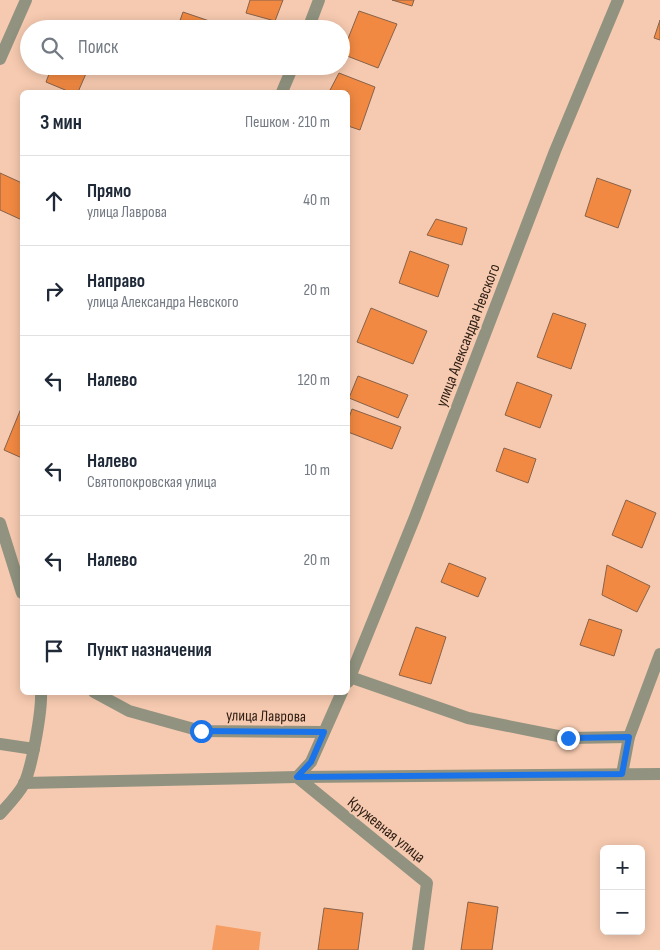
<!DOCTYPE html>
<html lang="ru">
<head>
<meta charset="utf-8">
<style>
  body { margin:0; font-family:"Sofia Sans Condensed",sans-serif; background:#f2f2f3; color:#1f2937 }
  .controls { position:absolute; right:15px; bottom:15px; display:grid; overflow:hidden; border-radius:8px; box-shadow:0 2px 12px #0003 }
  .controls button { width:45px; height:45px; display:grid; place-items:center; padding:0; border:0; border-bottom:1px solid #e0e1e3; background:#fff; color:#1f2937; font:25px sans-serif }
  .stop { position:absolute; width:15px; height:15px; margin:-11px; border:4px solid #1a73e8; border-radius:50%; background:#fff }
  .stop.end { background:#1a73e8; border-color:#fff; box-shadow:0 1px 5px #0008 }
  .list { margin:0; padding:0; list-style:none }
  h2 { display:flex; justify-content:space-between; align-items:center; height:65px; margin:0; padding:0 20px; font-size:21px }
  h2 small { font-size:16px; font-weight:400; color:#747a83 }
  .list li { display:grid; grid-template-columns:32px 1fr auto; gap:15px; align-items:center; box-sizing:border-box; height:90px; padding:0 20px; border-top:1px solid #e0e1e3 }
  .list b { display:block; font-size:19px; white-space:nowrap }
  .list p { margin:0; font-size:16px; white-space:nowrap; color:#747a83 }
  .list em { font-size:16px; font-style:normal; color:#747a83 }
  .icon { flex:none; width:28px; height:28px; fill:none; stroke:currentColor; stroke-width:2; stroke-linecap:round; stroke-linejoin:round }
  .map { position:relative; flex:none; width:660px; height:950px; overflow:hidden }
  .search { position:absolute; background:#fff; box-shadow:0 2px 12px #0003; left:20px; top:20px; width:330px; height:55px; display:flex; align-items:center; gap:12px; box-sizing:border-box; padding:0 18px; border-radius:28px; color:#747a83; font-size:19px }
  .panel { position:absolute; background:#fff; box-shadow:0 2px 12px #0003; left:20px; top:90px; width:330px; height:605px; border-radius:8px }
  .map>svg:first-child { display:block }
  .green { fill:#f69d64 }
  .building { fill:#f18942; stroke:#88624a }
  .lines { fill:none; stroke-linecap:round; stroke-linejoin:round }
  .street { stroke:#919380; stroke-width:12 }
  .route { stroke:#1a73e8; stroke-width:6 }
  .labels { text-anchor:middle; stroke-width:4; stroke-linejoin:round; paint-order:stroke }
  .street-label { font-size:16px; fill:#2e1e14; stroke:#f6cab0 }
</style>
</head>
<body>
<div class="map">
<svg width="660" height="950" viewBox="0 0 660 950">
  <rect width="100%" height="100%" fill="#f6cab0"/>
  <!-- green -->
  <polygon class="green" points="216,925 261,932 259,950 212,950"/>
  <!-- building -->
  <g class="building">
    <polygon points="250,0 283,0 275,21 246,13"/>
    <polygon points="392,0 414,0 412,6"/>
    <polygon points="359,11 397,24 378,68 342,54"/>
    <polygon points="183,12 224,26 223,29 177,29"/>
    <polygon points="660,20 660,40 654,38"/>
    <polygon points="52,66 82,66 88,69 78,92 70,92 46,82"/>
    <polygon points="339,73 375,87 360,130 348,126 348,92 329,92"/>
    <polygon points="0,173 22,183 22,220 0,210"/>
    <polygon points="597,178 631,190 618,228 585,216"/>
    <polygon points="436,219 467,228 462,245 427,235"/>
    <polygon points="410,251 449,265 438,297 399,283"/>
    <polygon points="371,308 427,331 413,364 357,342"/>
    <polygon points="553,313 586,324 571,369 537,357"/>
    <polygon points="358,376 408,395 398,418 349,398"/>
    <polygon points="517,382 552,395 540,428 505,415"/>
    <polygon points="22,406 22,458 4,450"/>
    <polygon points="352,409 401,427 392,449 348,432 348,421"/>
    <polygon points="504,448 536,459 528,483 496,471"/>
    <polygon points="626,500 656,513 642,548 612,535"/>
    <polygon points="449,563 486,578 478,597 441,582"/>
    <polygon points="607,565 650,586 637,612 602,595"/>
    <polygon points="589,619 622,630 614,656 580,645"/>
    <polygon points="416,627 446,637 431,684 399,675"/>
    <polygon points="468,902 498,907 492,950 461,950"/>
    <polygon points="324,908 363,913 358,950 318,950"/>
  </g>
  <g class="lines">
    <!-- street -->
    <g class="street">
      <polyline points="308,29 319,0"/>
      <polyline points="0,59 26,0"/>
      <polyline points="282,92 293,66"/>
      <polyline points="0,523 22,593"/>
      <polyline points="350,677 468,718 568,738 629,737"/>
      <polyline points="348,682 415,517 555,151 618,0"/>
      <polyline points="94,692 129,711 201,731 324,732"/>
      <polyline points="342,692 311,762 297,777 427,883 418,950"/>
      <polyline points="0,744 34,749"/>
      <polyline points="622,774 629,737 660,654"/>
      <polyline points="24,783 297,777 660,774"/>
      <path d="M 0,814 C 8,805 18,795 24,784 C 32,767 42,711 41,692"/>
    </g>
  </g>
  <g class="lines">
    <!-- route -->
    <polyline class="route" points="201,731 324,732 311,762 297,777 622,774 629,737 568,738"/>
  </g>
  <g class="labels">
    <!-- street labels -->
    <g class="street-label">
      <text transform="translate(467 335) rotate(-69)" y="6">улица Александра Невского</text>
      <text transform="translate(266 715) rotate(1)" y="6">улица Лаврова</text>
      <text transform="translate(387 829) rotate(39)" y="6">Кружевная улица</text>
    </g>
  </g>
</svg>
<div class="controls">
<button>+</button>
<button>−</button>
</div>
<div class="stop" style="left:201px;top:731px"></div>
<div class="stop end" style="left:568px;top:738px"></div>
<div class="search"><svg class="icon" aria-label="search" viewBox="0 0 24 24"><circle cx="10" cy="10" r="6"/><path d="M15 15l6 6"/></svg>Поиск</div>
<section class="panel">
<h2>3 мин<small>Пешком · 210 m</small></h2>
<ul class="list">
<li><svg class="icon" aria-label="ahead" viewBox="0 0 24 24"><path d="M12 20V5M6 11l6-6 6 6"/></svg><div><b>Прямо</b><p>улица Лаврова</p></div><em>40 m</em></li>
<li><svg class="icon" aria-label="right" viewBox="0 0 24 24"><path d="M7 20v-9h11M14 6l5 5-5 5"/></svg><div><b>Направо</b><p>улица Александра Невского</p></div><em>20 m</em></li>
<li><svg class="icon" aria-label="left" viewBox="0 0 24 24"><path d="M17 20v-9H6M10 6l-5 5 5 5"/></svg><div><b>Налево</b></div><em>120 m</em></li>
<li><svg class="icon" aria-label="left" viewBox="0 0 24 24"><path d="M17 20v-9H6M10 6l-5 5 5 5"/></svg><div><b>Налево</b><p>Святопокровская улица</p></div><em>10 m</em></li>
<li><svg class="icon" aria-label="left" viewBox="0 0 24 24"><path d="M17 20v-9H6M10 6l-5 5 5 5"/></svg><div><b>Налево</b></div><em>20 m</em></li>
<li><svg class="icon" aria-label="arrive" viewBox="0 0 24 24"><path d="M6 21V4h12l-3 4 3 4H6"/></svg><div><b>Пункт назначения</b></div></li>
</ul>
</section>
</div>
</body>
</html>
